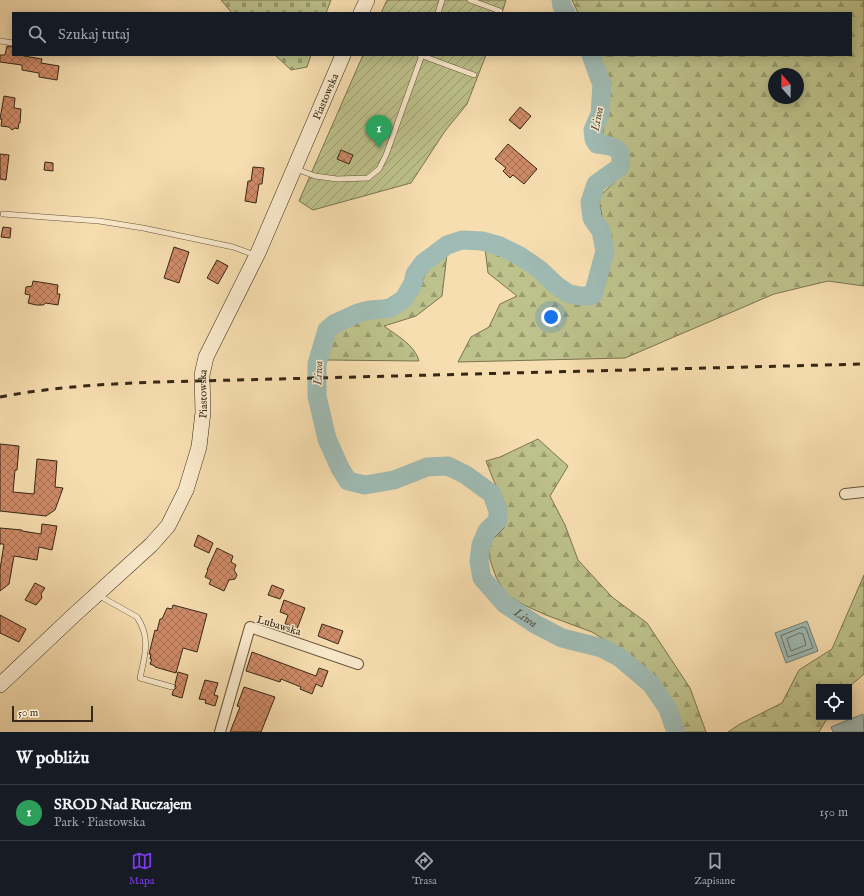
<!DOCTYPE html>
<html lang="pl">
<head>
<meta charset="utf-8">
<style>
  body { margin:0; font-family:"IM FELL English",serif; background:#20242c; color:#f1f3f6 }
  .controls { position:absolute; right:12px; bottom:12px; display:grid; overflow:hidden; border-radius:0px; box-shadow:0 2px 10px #0003 }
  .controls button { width:36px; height:36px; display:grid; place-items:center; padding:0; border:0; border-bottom:1px solid #363941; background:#171b24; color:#f1f3f6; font:20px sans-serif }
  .compass { position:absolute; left:768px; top:68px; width:36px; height:36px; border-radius:50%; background:#171b24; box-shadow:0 2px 10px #0003; rotate:339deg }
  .scale { position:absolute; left:12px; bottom:10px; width:81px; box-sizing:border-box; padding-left:4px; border:2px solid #362717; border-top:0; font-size:11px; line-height:14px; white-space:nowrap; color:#362717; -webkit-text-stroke:3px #faeacc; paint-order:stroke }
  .you { position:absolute; left:551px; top:317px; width:14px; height:14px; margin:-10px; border:3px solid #fff; border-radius:50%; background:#1a73e8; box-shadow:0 0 0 6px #1a73e833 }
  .badge { display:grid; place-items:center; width:26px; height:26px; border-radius:50%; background:#7c3aed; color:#fff; font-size:13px; font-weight:700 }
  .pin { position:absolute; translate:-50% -33px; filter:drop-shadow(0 1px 2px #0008) }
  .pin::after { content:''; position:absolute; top:21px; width:14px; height:12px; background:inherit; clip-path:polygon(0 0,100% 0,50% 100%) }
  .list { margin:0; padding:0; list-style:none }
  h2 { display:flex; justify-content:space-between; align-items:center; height:52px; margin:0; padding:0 16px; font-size:17px }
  h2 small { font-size:13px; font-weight:400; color:#9ea1a6 }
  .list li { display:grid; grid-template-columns:26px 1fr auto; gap:12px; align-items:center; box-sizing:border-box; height:56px; padding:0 16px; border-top:1px solid #363941 }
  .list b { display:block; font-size:15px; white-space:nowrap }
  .list p { margin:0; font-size:13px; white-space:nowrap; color:#9ea1a6 }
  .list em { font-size:13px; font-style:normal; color:#9ea1a6 }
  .icon { flex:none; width:22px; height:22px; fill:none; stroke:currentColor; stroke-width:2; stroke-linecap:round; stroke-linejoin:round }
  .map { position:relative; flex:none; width:864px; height:732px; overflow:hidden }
  .search { position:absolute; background:#171b24; box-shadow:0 2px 10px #0003; left:12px; right:12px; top:12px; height:44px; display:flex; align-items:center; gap:10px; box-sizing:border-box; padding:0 14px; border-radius:0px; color:#9ea1a6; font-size:15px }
  .sheet { height:108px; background:#171b24 }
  nav { display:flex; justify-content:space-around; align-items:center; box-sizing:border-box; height:56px; border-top:1px solid #363941; background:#171b24; font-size:11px; color:#9ea1a6 }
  nav a { display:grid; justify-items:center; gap:2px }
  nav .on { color:#7c3aed }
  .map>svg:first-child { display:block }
  .forest { fill:url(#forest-firs); stroke:#7a7451; fill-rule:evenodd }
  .cemetery { fill:url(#cemetery-stones); stroke:#7a7451 }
  .garden { fill:url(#garden-furrows); stroke:#7a7451 }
  .water { fill:#9fbbb4; stroke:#758075 }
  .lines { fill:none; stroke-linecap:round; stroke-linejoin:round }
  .shore { stroke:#6a7166; stroke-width:1 }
  .river { stroke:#9fbbb4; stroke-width:19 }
  .building { fill:url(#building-cross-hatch); stroke:#362717 }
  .lane-casing { stroke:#66553d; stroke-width:6 }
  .street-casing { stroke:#66553d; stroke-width:12 }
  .secondary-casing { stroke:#362717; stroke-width:16 }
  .lane { stroke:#faeacc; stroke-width:5 }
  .street { stroke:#faeacc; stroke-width:10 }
  .secondary { stroke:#faeacc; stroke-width:15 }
  .rail { stroke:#362717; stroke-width:3; stroke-dasharray:7 7; stroke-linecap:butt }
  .labels { text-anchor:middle; stroke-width:3; stroke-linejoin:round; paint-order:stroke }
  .street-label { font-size:11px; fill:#362717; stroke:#faeacc }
  .water-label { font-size:12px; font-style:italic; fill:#565346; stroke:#faeacc }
</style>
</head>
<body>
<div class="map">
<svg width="864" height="732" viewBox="0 0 864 732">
  <defs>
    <pattern id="forest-firs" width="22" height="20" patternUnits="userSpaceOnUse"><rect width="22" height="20" fill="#bdc18b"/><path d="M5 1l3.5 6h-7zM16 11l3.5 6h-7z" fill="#9a9d71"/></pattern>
    <pattern id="cemetery-stones" width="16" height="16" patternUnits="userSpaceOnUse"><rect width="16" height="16" fill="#bdc18b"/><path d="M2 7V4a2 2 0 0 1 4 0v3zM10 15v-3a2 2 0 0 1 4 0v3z" fill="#9a9d71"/></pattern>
    <pattern id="garden-furrows" width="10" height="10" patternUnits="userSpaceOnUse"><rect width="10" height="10" fill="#bdc18b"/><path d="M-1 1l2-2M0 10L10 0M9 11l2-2" fill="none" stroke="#9a9d71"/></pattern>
    <pattern id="building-cross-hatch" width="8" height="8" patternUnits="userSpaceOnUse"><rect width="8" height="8" fill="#d08b69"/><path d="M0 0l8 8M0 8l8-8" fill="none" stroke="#aa7255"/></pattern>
  </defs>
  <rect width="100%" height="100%" fill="#f7deb0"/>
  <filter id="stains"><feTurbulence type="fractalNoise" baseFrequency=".005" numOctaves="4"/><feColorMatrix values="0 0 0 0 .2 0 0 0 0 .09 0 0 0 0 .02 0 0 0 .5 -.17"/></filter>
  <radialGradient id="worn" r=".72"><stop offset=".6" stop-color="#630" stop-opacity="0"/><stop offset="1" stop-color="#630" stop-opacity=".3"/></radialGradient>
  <!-- forest -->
  <g class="forest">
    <path d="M 572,0 L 864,0 L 864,286 L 828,281 L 774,294 L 625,358 L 458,362 L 471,337 L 489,327 L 500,304 L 517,296 L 488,273 L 485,248 L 530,270 L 556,296 L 588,303 L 600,296 L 610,251 L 598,198 L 628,169 L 624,144 L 602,138 L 611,83 L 598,55 L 851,55 L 851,13 L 578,13 ZM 774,74 L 798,74 L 798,98 L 774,98 Z"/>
    <path d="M 447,254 L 442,296 L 416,316 L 384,326 C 397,336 415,345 419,361 L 326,360 L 333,335 L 366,316 L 393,312 L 416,296 L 429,266 Z"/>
    <polygon points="538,439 568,466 550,496 565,525 578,560 612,597 647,623 690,688 706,732 684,732 677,714 660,688 643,667 613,645 592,632 546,615 524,605 506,594 496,577 490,560 489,543 504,528 506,506 493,479 486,461 500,457"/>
    <polygon points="864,575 864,674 849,687 819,687 819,717 828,717 819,732 728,732 740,724 782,703 799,670 832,649"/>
  </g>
  <!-- cemetery -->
  <g class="cemetery">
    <polygon points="221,0 331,0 326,13 232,13"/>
    <polygon points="275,55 311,55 307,67 291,70"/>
  </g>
  <!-- garden -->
  <g class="garden">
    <polygon points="387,0 506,0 502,13 381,13"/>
    <polygon points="363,55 486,55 467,104 445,131 411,183 313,210 299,201"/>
  </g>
  <!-- water -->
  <g class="water">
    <polygon points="807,621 818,651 786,663 775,633"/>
    <polygon points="863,714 864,732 833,732 831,727"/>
  </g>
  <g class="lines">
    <!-- shore -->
    <g class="shore">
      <polygon points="803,627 806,628 813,648 788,657 781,636"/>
      <polygon points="800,633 803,634 806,645 791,651 787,639"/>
    </g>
    <!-- river -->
    <g class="river">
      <polyline points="561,0 562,6 566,13"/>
      <path id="s1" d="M 591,55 L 602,85 L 600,114 L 593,130 L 594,139 L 597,144 C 614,146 624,147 620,167 L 596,184 L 590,202 L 592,218 L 601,231 L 605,251 L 593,295 L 589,296 L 581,296 L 569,294 L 556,285 L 539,269 L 520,256 L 500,246 L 482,241 L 462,240 L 447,245 L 423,263 L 415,274 L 413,283 L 404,299 L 390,308 L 383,309 L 370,310 L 358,313 L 334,324 L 327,330 L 317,364 L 317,396 L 327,439 L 340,468 L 348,481 L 365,485 L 394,480 L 427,467 L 448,466 L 466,475 L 492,494 L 498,511 L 498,520 L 487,531 L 481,545 L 479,561 L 482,578 L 505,604 L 535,624 L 562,638 L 602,648 L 619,657 L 651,684 L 668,709 L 676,732"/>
    </g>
  </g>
  <!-- building -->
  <g class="building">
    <polygon points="7,46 13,47 13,55 24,55 24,56 42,59 41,63 59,66 57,80 39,77 39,73 22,70 22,65 0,62 0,55 5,55"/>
    <polygon points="4,96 15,98 14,108 21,109 20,123 19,123 18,129 15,128 12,130 9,127 1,126 2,119 0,119"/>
    <polygon points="520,107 531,116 520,129 509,120"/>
    <polygon points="508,144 537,169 524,184 513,175 510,178 503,171 506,168 495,159"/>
    <polygon points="341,150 353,155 349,164 337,159"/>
    <polygon points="0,154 9,155 6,180 0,179"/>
    <polygon points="45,162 53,163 53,171 44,170"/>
    <polygon points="253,167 264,168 262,184 259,184 256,203 245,201 248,181 251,181"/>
    <polygon points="3,227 11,228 10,238 1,237"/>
    <polygon points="174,247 189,252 179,283 164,278"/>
    <polygon points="217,260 228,266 218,284 207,278"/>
    <polygon points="33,281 58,285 57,294 60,294 58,305 46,303 43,305 36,305 28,303 30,295 25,294 26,287 32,286"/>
    <polygon points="0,444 19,446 17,470 15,470 13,492 34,494 37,459 57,461 55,487 63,488 55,510 46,516 0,511"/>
    <polygon points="42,524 57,526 52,550 39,547 37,560 14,556 9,584 0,591 0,569 4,544 0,544 0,528 22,530 22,531 41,534"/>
    <polygon points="198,535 213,543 209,553 194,546"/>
    <polygon points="217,548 233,556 231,562 236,565 234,570 237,575 235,579 229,580 224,591 209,584 211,580 205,577 208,570 207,570"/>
    <polygon points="35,583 45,588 41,594 42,598 36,605 25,600"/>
    <polygon points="272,585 284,590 280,599 268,595"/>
    <polygon points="284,600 305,608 297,629 285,624 288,615 280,612"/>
    <polygon points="173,605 207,614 197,652 183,648 176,673 155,667 155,666 150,664 152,659 150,659 151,654 149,654 155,630 157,631 160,619 162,619 167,608 172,609"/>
    <polygon points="0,615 26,629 19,642 0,633"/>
    <polygon points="322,624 343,631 338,644 318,636"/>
    <polygon points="252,652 316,676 319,668 328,671 322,687 316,684 312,694 300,689 301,687 281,679 280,682 246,671"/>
    <polygon points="178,672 188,675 182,698 172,695 173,691 176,688 175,684"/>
    <polygon points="205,680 218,683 214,695 218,696 215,706 205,703 206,700 199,699"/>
    <polygon points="244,687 275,697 261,732 230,732 240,707 237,706"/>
  </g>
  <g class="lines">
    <defs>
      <g id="lane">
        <polyline points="470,0 500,11"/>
        <polyline points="438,13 442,0"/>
        <polyline points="0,41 13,43"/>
        <polyline points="420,55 474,75"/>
        <polyline points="296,169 315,176 337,179 368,178 379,169 386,155 422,55"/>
        <polyline points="3,214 99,221 143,228 233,247 255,255"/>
        <path d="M 98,595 L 137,617 C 151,638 145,655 140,678 L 172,687"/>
      </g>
      <g id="street">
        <polyline points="845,494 864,492"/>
        <polyline points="220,732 250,627 358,664"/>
      </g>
      <g id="secondary">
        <polyline points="361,13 367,0"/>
        <path id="s2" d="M 0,685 L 73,616 L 151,545 L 168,526 L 186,490 L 199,447 L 203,412 L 202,375 L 206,357 L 258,253 L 343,55"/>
      </g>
    </defs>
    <!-- lane casing -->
    <use href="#lane" class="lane-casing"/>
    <!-- street casing -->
    <use href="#street" class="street-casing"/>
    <!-- secondary casing -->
    <use href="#secondary" class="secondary-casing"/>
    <!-- lane -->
    <use href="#lane" class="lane"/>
    <!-- street -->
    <use href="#street" class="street"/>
    <!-- secondary -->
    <use href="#secondary" class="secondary"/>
    <!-- rail -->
    <path class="rail" d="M 0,397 C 52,387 105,384 158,382 L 864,364"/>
  </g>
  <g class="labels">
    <!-- street labels -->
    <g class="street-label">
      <text dy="4" stroke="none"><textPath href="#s2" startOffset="694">Piastowska</textPath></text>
      <text dy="4" stroke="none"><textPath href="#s2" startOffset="370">Piastowska</textPath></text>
      <text transform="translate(279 625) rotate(17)" y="4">Lubawska</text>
    </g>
    <!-- water labels -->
    <g class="water-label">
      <text transform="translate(597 119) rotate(-79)" y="4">Liwa</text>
      <text transform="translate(318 373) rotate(-87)" y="4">Liwa</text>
      <text dy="4" stroke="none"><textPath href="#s1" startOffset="1064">Liwa</textPath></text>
    </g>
  </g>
  <rect width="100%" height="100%" filter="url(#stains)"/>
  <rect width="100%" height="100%" fill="url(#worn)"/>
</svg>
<div class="controls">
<button><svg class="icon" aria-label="locate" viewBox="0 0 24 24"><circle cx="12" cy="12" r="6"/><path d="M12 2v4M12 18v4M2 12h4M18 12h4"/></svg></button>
</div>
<svg class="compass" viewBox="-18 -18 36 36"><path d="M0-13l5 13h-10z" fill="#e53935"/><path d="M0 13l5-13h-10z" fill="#9ea1a6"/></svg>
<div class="scale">50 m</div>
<div class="you"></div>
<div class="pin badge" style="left:379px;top:148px;background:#2e9e5b">1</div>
<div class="search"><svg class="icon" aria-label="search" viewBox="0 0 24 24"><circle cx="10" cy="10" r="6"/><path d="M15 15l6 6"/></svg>Szukaj tutaj</div>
</div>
<section class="sheet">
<h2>W pobliżu<small></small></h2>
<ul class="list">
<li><span class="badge" style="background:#2e9e5b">1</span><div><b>SROD Nad Ruczajem</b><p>Park · Piastowska</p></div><em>150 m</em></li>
</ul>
</section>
<nav>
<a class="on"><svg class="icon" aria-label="map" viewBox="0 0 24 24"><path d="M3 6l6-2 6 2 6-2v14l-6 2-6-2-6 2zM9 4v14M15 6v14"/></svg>Mapa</a>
<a><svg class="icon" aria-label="directions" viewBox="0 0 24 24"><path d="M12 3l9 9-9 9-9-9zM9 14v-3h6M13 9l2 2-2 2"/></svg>Trasa</a>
<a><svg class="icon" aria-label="saved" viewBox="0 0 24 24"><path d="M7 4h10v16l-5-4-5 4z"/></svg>Zapisane</a>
</nav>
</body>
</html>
